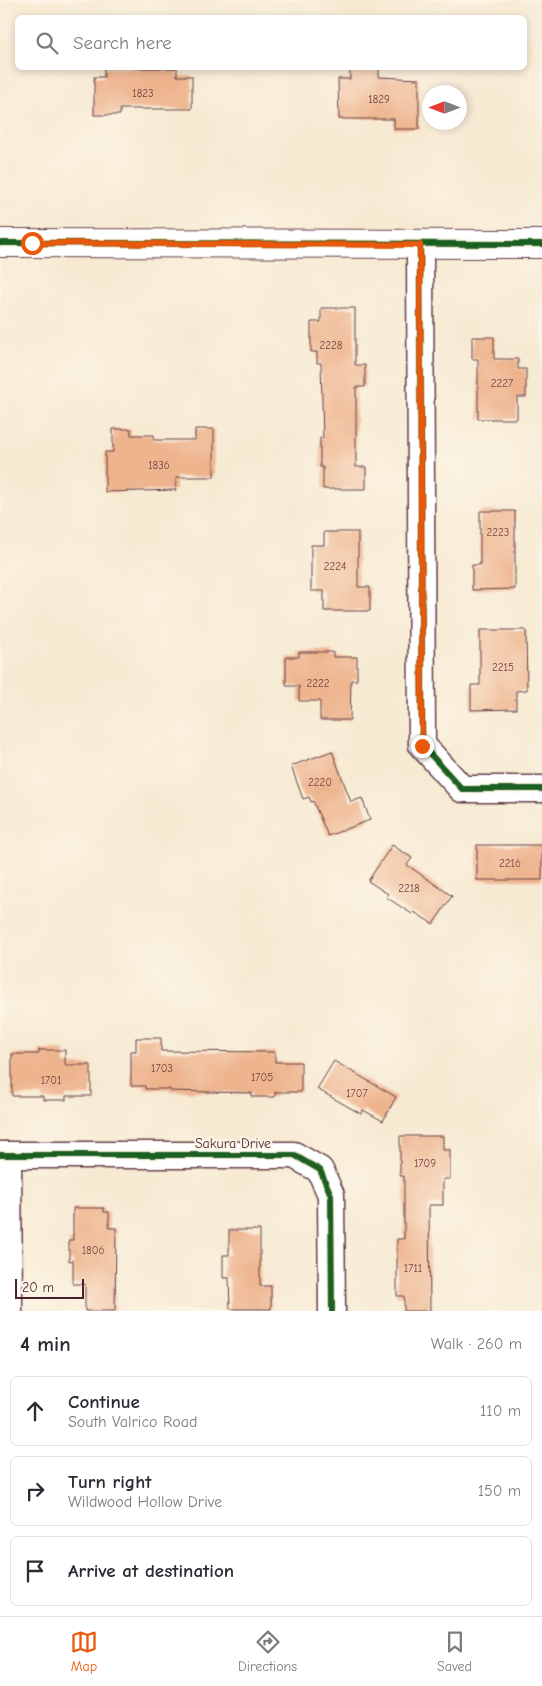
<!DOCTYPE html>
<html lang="en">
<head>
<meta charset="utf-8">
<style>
  body { margin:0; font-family:"Comic Neue",sans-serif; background:#f7f7f7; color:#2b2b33 }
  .compass { position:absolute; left:422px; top:85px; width:45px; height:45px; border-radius:50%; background:#fff; box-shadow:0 2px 8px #0003; rotate:270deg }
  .scale { position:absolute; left:15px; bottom:12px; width:69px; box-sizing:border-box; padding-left:5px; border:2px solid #4a1f2b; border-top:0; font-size:14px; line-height:18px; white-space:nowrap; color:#4a1f2b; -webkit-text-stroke:4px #fcf5e5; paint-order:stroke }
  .stop { position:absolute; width:15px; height:15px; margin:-11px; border:4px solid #ea580c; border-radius:50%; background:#fff }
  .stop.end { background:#ea580c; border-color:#fff; box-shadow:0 1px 5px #0008 }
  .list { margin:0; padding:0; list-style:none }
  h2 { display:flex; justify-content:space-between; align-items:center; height:65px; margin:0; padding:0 20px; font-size:21px }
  h2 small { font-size:16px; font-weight:400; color:#7c7c81 }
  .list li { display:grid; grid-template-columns:32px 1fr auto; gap:15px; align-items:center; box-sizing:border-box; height:70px; margin:0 10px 10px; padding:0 10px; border:1px solid #e1e1e2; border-radius:8px }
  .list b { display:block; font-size:19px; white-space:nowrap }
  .list p { margin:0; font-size:16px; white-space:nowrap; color:#7c7c81 }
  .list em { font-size:16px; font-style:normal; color:#7c7c81 }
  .icon { flex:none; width:28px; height:28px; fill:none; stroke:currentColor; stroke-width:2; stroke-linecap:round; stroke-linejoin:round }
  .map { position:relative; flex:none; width:542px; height:1311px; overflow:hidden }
  .search { position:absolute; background:#fff; box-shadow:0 2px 8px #0003; left:15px; right:15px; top:15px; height:55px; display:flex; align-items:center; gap:12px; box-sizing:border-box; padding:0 18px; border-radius:8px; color:#7c7c81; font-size:19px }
  .sheet { height:305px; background:#fff }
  nav { display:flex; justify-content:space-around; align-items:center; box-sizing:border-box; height:70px; border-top:1px solid #e1e1e2; background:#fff; font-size:14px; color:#7c7c81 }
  nav a { display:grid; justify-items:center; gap:2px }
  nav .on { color:#ea580c }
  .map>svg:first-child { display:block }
  .building { fill:#eeb48e }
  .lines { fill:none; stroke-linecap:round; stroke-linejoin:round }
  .minor-casing { stroke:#643d44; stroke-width:29 }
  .tertiary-casing { stroke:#643d44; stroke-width:30 }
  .minor { stroke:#fff; stroke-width:26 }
  .tertiary { stroke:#fff; stroke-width:28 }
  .cycleway-casing { stroke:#fcf5e5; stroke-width:9 }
  .cycleway { stroke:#1b5e20; stroke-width:6 }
  .route { stroke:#ea580c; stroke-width:6 }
  .labels { text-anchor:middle; stroke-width:4; stroke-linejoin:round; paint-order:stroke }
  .number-label { font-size:11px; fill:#734444 }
  .street-label { font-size:14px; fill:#4a1f2b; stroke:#fcf5e5 }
</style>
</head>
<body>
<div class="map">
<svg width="542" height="1311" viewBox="0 0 542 1311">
  <rect width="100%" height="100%" fill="#fcf5e5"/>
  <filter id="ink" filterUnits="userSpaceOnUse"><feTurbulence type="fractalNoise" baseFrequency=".02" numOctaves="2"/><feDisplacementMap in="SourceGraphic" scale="10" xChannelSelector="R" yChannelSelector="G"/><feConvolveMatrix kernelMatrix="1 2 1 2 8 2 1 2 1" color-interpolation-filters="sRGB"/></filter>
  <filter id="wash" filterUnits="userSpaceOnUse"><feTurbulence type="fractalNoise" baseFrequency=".0096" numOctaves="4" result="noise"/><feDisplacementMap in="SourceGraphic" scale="20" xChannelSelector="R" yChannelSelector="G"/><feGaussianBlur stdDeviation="1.12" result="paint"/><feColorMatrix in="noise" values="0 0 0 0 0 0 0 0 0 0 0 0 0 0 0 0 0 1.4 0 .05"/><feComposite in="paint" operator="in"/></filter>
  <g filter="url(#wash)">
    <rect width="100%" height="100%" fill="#f7ead3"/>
    <g id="blocks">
      <!-- building -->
      <g class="building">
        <polygon points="104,68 177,68 177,76 192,76 192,109 120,109 120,115 94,115 94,77 104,77"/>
        <polygon points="350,68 379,68 379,77 419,79 419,129 394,129 394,119 339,119 338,79 350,79"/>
        <polygon points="321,308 355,308 355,365 365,365 365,387 356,387 356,467 366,467 366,489 323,489 323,467 320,467 320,438 323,438 321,363 317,363 317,352 311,352 311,322 321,322"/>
        <polygon points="472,337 494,337 494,359 518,359 518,369 526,369 526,397 517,397 517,419 478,419 478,359 472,359"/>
        <polygon points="113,429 131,429 131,435 154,435 154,440 195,440 195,429 214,429 214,477 176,477 176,490 105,492 105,452 113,452"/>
        <polygon points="480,511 515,511 515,589 472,590 472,565 480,565"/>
        <polygon points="324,532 358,532 358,587 370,587 370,611 324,611 324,591 311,591 311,545 324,545"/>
        <polygon points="480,630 526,630 527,690 516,691 516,709 471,710 471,685 480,685"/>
        <polygon points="299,652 333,652 333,657 357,657 357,680 351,680 350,720 320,720 320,701 299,701 299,686 286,686 286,657 299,657"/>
        <polygon points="332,751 351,802 362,798 370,820 328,836 313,801 311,802 309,797 303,799 291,766"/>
        <polygon points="392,845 412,858 407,865 452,896 433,924 414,912 412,914 386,897 388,894 368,881"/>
        <rect x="477" y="845" width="65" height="35"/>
        <polygon points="136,1038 161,1038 161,1051 275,1052 275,1062 301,1062 301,1092 275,1092 275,1097 252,1097 252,1093 170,1091 170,1089 145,1089 145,1086 131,1086 131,1051 136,1051"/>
        <polygon points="39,1050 65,1050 65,1065 91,1065 91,1096 66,1096 66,1100 43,1100 43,1096 12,1096 12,1054 39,1054"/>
        <polygon points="334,1061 396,1097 383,1121 363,1110 361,1114 317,1089"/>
        <polygon points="400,1136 443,1136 443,1150 450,1150 450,1179 443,1179 443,1205 429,1205 430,1311 404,1311 404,1296 397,1296 397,1239 404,1239 404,1176 400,1176"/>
        <polygon points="73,1208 104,1208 104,1212 109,1212 109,1228 116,1228 115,1311 85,1311 85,1284 73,1284 73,1260 69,1261 69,1240 73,1240"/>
        <polygon points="229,1230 260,1230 260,1286 271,1286 271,1309 230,1309 229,1278 223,1278 223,1255 229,1255"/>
      </g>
    </g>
  </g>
  <g filter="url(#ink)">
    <use href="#blocks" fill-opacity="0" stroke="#643d44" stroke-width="1"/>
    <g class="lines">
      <defs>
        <g id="minor">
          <polyline points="420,245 422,745 462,789 542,789"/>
          <polyline points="0,1155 294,1155 320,1170 331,1195 332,1311"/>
          <polyline points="8,1155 9,1311"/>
        </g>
        <polyline id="tertiary" points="0,243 542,244"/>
      </defs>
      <!-- minor casing -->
      <use href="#minor" class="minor-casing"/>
      <!-- tertiary casing -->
      <use href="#tertiary" class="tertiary-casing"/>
      <!-- minor -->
      <use href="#minor" class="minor"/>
      <!-- tertiary -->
      <use href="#tertiary" class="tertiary"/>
      <defs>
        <g id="cycleway">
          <polyline points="0,243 542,244"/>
          <polyline points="420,245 422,745 462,789 542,789"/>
          <polyline points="0,1155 294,1155 320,1170 331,1195 332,1311"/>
        </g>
      </defs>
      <!-- cycleway casing -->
      <use href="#cycleway" class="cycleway-casing"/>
      <!-- cycleway -->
      <use href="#cycleway" class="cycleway"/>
    </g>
  </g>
  <g class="lines" filter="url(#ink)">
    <!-- route -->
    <polyline class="route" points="32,243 420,245 422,746"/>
  </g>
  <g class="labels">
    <!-- number labels -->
    <g class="number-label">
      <text x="143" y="97">1823</text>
      <text x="379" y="103">1829</text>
      <text x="331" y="349">2228</text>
      <text x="502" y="387">2227</text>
      <text x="159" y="469">1836</text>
      <text x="498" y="536">2223</text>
      <text x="335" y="570">2224</text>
      <text x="503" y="671">2215</text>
      <text x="318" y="687">2222</text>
      <text x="320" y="786">2220</text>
      <text x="510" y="867">2216</text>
      <text x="409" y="892">2218</text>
      <text x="162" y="1072">1703</text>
      <text x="262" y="1081">1705</text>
      <text x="51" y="1084">1701</text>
      <text x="357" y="1097">1707</text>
      <text x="425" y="1167">1709</text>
      <text x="93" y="1254">1806</text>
      <text x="413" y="1272">1711</text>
    </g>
    <!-- street labels -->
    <g class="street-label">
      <text x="233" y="1148">Sakura Drive</text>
    </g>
  </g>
</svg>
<svg class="compass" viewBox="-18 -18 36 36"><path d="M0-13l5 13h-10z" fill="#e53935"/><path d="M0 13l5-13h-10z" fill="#7c7c81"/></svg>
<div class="scale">20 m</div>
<div class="stop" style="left:32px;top:243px"></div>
<div class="stop end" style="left:422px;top:746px"></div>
<div class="search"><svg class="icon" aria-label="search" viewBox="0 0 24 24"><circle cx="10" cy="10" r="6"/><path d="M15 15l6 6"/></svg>Search here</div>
</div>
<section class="sheet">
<h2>4 min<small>Walk · 260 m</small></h2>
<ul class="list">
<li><svg class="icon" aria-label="ahead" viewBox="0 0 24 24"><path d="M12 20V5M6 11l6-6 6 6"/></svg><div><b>Continue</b><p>South Valrico Road</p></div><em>110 m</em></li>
<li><svg class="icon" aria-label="right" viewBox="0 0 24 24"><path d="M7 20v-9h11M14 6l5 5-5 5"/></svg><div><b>Turn right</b><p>Wildwood Hollow Drive</p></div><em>150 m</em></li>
<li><svg class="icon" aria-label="arrive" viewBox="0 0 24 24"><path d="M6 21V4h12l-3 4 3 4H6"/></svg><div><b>Arrive at destination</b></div></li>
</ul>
</section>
<nav>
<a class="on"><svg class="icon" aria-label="map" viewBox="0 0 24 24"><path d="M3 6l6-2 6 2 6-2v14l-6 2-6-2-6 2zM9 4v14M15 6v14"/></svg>Map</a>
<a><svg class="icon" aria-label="directions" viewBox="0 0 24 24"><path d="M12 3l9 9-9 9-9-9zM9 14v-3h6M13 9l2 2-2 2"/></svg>Directions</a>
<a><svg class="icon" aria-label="saved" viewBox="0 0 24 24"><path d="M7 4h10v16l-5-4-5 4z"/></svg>Saved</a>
</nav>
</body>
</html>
